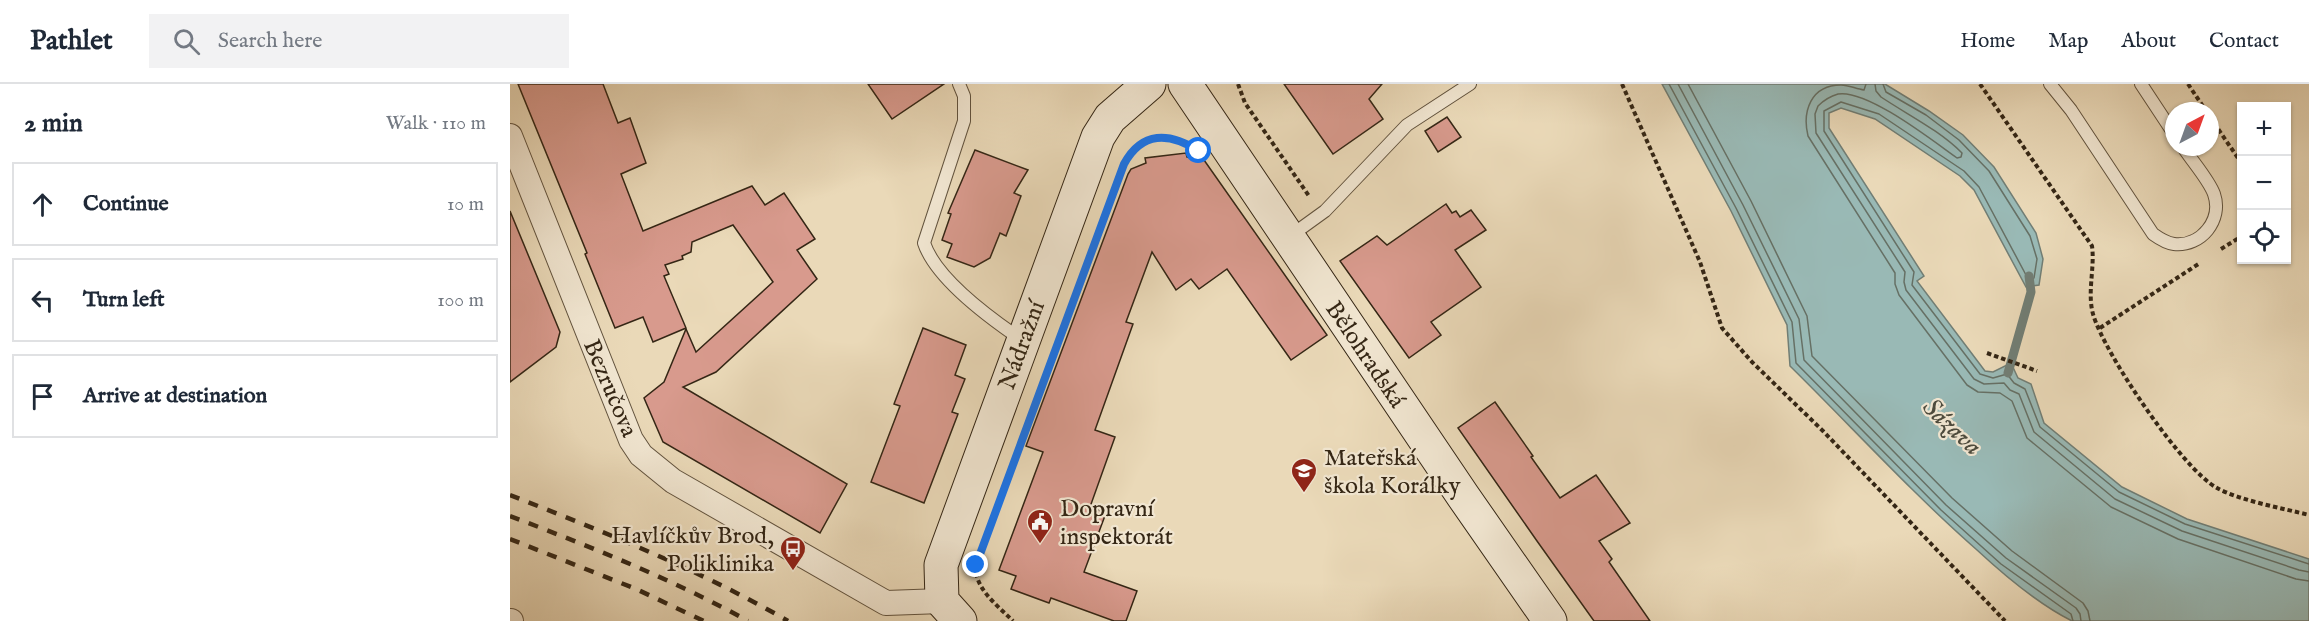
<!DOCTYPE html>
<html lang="en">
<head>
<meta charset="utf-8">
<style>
  body { margin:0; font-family:"IM FELL English",serif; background:#f2f2f3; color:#1f2937 }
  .controls { position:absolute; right:18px; top:18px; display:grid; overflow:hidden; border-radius:0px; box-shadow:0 2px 4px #0004 }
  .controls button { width:54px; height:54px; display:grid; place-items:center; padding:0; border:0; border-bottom:2px solid #e0e1e3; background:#fff; color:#1f2937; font:30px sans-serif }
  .compass { position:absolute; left:1655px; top:18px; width:54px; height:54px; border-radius:50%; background:#fff; box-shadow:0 2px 4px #0004; rotate:41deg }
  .stop { position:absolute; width:18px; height:18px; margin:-14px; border:4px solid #1a73e8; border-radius:50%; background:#fff }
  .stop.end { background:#1a73e8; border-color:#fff; box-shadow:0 2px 6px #0008 }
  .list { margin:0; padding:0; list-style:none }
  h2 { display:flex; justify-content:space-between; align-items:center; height:78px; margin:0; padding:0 24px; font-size:26px }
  h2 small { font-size:20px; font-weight:400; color:#747a83 }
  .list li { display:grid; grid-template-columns:39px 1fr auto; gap:18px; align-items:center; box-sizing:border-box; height:84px; margin:0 12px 12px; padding:0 12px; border:2px solid #e0e1e3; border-radius:0px }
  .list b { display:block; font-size:22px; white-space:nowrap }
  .list em { font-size:20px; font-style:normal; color:#747a83 }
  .icon { flex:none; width:33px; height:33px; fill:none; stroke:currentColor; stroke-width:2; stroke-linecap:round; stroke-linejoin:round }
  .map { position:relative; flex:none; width:1799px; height:537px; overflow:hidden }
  header { display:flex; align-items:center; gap:36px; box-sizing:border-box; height:84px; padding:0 30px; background:#fff; border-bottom:2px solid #e0e1e3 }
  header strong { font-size:28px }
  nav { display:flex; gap:33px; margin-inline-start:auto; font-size:21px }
  .search { width:420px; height:54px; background:#f2f2f3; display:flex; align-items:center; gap:15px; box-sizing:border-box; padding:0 21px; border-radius:0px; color:#747a83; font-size:22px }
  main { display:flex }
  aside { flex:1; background:#fff }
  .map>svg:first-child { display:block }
  .water { fill:#99b9b5; stroke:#717e75; stroke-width:1.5 }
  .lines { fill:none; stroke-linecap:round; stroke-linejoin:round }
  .shore { stroke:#667065; stroke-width:1.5 }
  .stream { stroke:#717e75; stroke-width:9 }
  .building { fill:#d89a8d; stroke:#342615; stroke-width:1.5 }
  .lane-casing { stroke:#62533e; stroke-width:14 }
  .street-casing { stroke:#62533e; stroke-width:26 }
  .secondary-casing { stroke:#342615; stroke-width:35 }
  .path { stroke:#342615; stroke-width:4; stroke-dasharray:4.5 3; stroke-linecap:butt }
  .lane { stroke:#f1e6d1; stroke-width:12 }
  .street { stroke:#f1e6d1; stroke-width:24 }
  .secondary { stroke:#f1e6d1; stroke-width:33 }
  .rail { stroke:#342615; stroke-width:4.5; stroke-dasharray:10 10; stroke-linecap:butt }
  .route { stroke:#1a73e8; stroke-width:8 }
  .labels { text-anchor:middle; stroke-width:4.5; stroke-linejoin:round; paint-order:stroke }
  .street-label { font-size:24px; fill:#342615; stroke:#f1e6d1 }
  .poi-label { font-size:24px; fill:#342615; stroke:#f1e6d1; text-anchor:start }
  .water-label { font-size:26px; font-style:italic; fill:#4d4b3d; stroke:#f1e6d1 }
</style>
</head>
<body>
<header>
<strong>Pathlet</strong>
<div class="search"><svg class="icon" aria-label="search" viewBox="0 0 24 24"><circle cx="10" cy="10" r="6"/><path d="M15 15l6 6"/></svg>Search here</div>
<nav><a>Home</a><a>Map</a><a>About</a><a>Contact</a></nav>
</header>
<main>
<aside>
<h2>2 min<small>Walk · 110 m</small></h2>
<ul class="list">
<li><svg class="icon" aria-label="ahead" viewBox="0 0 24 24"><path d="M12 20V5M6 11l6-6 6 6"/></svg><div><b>Continue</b></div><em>10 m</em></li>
<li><svg class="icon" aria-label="left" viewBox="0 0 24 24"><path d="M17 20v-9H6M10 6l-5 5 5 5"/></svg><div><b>Turn left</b></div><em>100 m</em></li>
<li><svg class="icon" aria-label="arrive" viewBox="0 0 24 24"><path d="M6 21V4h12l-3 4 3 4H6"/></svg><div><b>Arrive at destination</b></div></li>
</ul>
</aside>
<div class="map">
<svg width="1799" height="537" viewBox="0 0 1799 537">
  <rect width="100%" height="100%" fill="#ead9b8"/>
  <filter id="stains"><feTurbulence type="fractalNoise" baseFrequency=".00333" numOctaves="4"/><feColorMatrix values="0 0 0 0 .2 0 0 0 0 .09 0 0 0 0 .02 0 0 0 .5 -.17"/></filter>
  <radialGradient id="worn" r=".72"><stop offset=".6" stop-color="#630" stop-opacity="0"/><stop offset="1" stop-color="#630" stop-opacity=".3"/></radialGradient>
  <!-- water -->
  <path class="water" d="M 1152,0 L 1375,0 L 1419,27 L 1453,51 L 1484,83 L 1526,149 L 1533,175 L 1529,201 L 1516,203 L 1464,106 L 1450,92 L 1365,35 L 1331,24 L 1319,29 L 1319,44 L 1414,192 L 1407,197 L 1475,287 L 1483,288 L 1501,279 L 1508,294 L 1521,300 L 1534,339 L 1612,403 L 1677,435 L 1799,475 L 1799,537 L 1562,537 C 1528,520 1495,492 1467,466 C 1401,408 1342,343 1280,282 L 1277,241 L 1221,127 Z"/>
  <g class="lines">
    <!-- shore -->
    <g class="shore">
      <polyline points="1159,0 1226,124 1282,238 1286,279 1431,426 1491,480 1561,530 1563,537"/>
      <polyline points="1168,0 1233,121 1289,235 1294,276 1436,421 1496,474 1566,524 1570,530 1571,537"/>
      <polyline points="1178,0 1241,117 1297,232 1302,272 1442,414 1502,467 1573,519 1578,527 1580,537"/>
      <path d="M 1356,0 L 1354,6 C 1346,5 1339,1 1331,1 C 1301,1 1292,27 1298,52 L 1385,189 L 1385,200 L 1389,211 L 1457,301 L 1468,308 L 1490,309 L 1502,317 L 1517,354 L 1601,423 L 1668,455 L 1786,495 L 1799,497"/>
      <path d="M 1365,0 L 1366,7 L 1371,13 C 1398,31 1429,46 1452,69 L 1451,73 L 1447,74 C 1423,57 1357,5 1328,10 C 1321,12 1313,17 1308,22 L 1305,30 L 1306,49 L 1395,188 L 1394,198 L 1396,206 L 1464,295 L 1474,300 L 1494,299 L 1500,306 L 1509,310 L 1524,348 L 1605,415 L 1672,447 L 1789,486 L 1799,488"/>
      <polyline points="1373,0 1376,8 1416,31 1449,56 1479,87 1520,152 1527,175 1524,194 1521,196 1516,191 1469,103 1454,87 1369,30 1331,18 1314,27 1314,47 1404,188 1402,201 1470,290 1483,294 1497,290 1504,299 1515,305 1530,343 1609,408 1675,440 1799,480"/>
    </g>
    <!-- stream -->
    <polyline class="stream" points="1498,289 1521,208 1519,192"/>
  </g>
  <!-- building -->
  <g class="building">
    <polygon points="8,0 93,0 108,39 120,34 136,79 111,90 133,147 242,102 255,121 274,109 305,155 287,166 307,195 206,288 173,303 337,400 310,449 153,358 134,314 154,298 176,245 186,268 263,198 223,141 182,158 181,168 172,172 173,175 155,181 159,190 154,192 176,244 143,258 133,233 105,244 75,170 77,169"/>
    <polygon points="358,0 434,0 382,35"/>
    <polygon points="774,0 872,0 859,15 873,35 823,70"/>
    <polygon points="937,33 951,53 928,68 915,47"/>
    <polygon points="465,66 518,86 504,109 511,112 496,152 490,149 480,174 464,183 437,173 442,160 432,156 441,130 438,129"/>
    <polygon points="676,69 677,73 694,76 817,251 781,276 717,185 689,205 681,195 666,206 642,168 616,238 623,240 585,346 605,353 580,423 596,429 574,488 627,507 616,537 604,537 541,514 539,519 501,505 506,492 489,486 533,368 516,362 618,90 621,85 636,79 635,74"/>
    <polygon points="936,120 942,129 946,127 950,133 961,126 976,146 945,166 971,203 921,238 931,251 899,274 830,177 867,152 877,161"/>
    <polygon points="0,127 50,248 46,263 0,298"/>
    <polygon points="413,244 456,261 445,291 455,295 442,328 448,330 414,419 361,398 390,322 384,320"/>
    <polygon points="985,318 1023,372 1021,373 1050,414 1086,391 1120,439 1089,457 1102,475 1099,478 1140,537 1084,537 1027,457 948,344"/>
  </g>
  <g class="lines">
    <defs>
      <g id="lane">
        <path d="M 449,0 L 454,12 L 454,37 L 414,159 C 426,195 481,235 512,256"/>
        <path d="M 1540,0 L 1561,26 L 1643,150 C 1650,155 1656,159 1664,160 C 1691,163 1713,136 1704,110 C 1699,96 1682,77 1673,63"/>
        <polyline points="1631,0 1664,50"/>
        <polyline points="779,153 815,127 897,41 960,0"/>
      </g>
      <g id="street">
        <polyline points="0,52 121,356 131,371 163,397 376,519 432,517"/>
        <polyline points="0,537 1,537"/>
      </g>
      <g id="secondary">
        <polyline points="675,0 953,412 1040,537"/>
        <polyline points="450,537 432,517 431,481 588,53 600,34 639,0"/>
      </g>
    </defs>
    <!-- lane casing -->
    <use href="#lane" class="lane-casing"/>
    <!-- street casing -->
    <use href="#street" class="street-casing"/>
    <!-- secondary casing -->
    <use href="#secondary" class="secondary-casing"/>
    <!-- path -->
    <g class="path">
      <polyline points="728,0 735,19 799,112"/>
      <polyline points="1112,0 1190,178 1212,244 1242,278 1313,347 1495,537"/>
      <path d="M 1470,0 L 1582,162 C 1585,184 1577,208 1583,230 C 1594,269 1672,385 1707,404 C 1731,417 1772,424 1799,431"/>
      <polyline points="1678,0 1696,27"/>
      <polyline points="1700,33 1732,80"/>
      <path d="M 615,79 C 630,51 648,51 676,59"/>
      <polyline points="1711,165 1732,152"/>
      <polyline points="1590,244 1690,179"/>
      <polyline points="1477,269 1527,287"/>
      <path d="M 466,489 C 470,509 489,523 503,537"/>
    </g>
    <!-- lane -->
    <use href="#lane" class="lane"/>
    <!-- street -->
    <use href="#street" class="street"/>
    <!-- secondary -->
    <use href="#secondary" class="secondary"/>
    <!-- rail -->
    <g class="rail">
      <path d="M 0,411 C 94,448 190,486 278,537"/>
      <path d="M 0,432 C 81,463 162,495 238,537"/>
      <polyline points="0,455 126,505 194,537"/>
    </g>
  </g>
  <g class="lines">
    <!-- route -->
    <path class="route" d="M 466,481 L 614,80 C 632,47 659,48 689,67"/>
  </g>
  <!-- icons -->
  <defs>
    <symbol id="school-pin" viewBox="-11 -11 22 30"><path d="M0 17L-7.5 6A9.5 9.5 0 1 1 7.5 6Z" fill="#8f2418" stroke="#f1e6d1"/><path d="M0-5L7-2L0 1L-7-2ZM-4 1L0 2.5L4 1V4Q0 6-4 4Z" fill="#fff"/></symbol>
    <symbol id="civic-pin" viewBox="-11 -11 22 30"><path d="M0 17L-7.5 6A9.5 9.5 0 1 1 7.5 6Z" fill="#8f2418" stroke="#f1e6d1"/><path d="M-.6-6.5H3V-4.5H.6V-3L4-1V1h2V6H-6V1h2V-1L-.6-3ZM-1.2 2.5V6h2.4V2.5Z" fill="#fff"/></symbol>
    <symbol id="bus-pin" viewBox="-11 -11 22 30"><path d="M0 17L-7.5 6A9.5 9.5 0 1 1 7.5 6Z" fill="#8f2418" stroke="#f1e6d1"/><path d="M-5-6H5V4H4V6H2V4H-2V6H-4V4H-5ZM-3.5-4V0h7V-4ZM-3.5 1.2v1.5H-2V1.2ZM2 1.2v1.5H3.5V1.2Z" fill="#fff"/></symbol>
  </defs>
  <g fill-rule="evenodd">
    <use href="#school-pin" x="779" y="372" width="30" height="40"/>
    <use href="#civic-pin" x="515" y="423" width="30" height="40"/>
    <use href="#bus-pin" x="268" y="450" width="30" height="40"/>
  </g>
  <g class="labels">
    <!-- street labels -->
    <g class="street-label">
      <text transform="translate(511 261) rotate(-70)" y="8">Nádražní</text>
      <text transform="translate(856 270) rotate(56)" y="8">Bělohradská</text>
      <text transform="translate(101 304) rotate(67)" y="8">Bezručova</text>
    </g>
    <!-- poi labels -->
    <g class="poi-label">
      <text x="814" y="381">Mateřská<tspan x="814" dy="28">škola Korálky</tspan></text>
      <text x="550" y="432">Dopravní<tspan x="550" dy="28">inspektorát</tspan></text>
      <text x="264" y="459" text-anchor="end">Havlíčkův Brod,<tspan x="264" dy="28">Poliklinika</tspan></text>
    </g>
    <!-- water labels -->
    <g class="water-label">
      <text transform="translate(1443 342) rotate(43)" y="9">Sázava</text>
    </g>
  </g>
  <rect width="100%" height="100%" filter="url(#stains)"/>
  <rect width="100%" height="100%" fill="url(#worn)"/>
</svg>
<div class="controls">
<button>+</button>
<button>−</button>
<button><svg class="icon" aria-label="locate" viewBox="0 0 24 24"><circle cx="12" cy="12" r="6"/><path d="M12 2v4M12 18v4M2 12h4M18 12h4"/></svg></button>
</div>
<svg class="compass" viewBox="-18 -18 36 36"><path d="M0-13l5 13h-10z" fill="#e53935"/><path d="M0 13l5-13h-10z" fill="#747a83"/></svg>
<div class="stop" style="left:689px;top:67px"></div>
<div class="stop end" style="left:466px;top:481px"></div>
</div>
</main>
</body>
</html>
